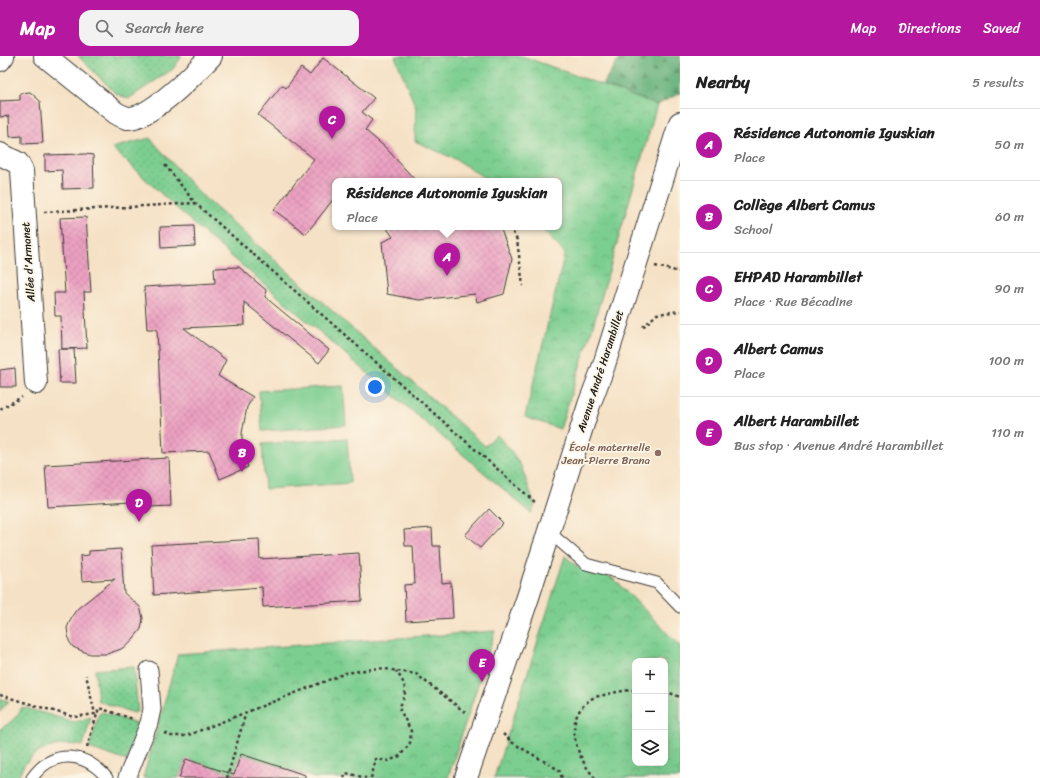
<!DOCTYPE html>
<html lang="en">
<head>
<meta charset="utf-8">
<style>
  body { margin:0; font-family:Sriracha,sans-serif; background:#f2f2f2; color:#222 }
  .controls { position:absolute; right:12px; bottom:12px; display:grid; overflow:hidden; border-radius:8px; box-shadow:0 4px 16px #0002 }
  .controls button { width:36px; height:36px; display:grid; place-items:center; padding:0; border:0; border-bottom:1px solid #e0e0e0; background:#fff; color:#222; font:20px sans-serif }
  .you { position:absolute; left:375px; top:331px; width:14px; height:14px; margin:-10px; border:3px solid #fff; border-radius:50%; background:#1a73e8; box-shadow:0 0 0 6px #1a73e833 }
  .badge { display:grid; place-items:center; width:26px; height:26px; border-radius:50%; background:#b5179e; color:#fff; font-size:13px; font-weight:700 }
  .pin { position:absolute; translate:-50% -33px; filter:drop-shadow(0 1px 2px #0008) }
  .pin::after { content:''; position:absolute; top:21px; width:14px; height:12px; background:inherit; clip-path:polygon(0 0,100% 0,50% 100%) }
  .popup { position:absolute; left:332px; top:122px; width:230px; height:52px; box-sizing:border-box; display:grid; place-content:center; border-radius:8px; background:#fff; filter:drop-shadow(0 1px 3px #0005); font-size:13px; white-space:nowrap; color:#767676 }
  .popup b { font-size:15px; color:#222 }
  .popup::after { content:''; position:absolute; left:50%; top:100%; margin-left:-8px; border:8px solid transparent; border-top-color:#fff }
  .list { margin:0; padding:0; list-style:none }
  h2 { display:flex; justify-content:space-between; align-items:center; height:52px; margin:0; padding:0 16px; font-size:17px }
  h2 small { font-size:13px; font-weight:400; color:#767676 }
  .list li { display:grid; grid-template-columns:26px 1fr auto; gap:12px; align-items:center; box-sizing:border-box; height:72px; padding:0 16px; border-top:1px solid #e0e0e0 }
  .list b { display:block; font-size:15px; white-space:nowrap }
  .list p { margin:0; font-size:13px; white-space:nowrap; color:#767676 }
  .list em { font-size:13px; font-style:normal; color:#767676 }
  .icon { flex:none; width:22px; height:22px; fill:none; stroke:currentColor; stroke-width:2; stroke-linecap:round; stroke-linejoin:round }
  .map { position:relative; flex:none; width:680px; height:722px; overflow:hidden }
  header { display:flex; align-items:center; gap:24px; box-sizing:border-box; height:56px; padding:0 20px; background:#b5179e; color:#fff }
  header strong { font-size:19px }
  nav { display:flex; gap:22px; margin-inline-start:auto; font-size:14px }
  .search { width:280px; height:36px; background:#f2f2f2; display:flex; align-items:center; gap:10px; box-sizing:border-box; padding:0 14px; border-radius:12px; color:#767676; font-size:15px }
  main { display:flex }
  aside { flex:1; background:#fff }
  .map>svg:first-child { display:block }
  .grass { fill:url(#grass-dots); stroke:#4c7556 }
  .forest { fill:url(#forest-firs); stroke:#40664b }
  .park { fill:url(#park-crowns); stroke:#4c7556; fill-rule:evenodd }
  .pitch { fill:#7cce90; stroke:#4c7556 }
  .building { fill:url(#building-cross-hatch) }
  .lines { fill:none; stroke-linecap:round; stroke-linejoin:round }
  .service-casing { stroke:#3d3a35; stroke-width:13 }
  .pedestrian-casing { stroke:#3d3a35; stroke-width:19 }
  .minor-casing { stroke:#3d3a35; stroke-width:24 }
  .tertiary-casing { stroke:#3d3a35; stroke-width:24 }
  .path { stroke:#3d3a35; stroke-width:2.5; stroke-dasharray:3 3; stroke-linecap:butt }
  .service { stroke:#fff; stroke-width:11 }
  .pedestrian { stroke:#fff; stroke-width:17 }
  .minor { stroke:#fff; stroke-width:22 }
  .tertiary { stroke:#fff; stroke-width:22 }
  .education-dot { fill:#8d6e63; stroke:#fcf5e5; stroke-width:1.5 }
  .labels { text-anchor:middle; stroke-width:3.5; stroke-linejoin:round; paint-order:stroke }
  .street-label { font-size:11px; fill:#1c1c1c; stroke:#fcf5e5 }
  .education-label { font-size:11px; fill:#785e54; stroke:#fcf5e5; text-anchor:end }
</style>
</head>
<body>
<header>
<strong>Map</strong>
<div class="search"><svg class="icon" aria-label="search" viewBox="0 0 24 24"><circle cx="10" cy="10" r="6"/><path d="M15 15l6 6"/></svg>Search here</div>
<nav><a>Map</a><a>Directions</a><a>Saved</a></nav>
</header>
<main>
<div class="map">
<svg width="680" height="722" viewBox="0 0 680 722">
  <defs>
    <pattern id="grass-dots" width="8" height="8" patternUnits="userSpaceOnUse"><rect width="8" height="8" fill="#7cce90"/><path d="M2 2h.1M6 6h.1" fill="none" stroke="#6bb07c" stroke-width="1.8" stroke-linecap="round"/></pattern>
    <pattern id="forest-firs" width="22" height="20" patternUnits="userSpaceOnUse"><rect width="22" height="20" fill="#65b17a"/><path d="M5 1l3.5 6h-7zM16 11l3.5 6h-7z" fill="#528f63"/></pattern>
    <pattern id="park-crowns" width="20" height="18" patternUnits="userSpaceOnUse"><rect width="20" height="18" fill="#7cce90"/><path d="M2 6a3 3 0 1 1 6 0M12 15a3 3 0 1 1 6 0" fill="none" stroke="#6bb07c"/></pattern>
    <pattern id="building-cross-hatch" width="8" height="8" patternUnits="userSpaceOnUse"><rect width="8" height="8" fill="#eca1c2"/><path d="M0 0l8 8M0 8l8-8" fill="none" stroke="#ca8aa6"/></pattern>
  </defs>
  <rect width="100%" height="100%" fill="#fcf5e5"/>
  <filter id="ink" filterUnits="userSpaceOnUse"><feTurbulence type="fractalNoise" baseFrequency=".025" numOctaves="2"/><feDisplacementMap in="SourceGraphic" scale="8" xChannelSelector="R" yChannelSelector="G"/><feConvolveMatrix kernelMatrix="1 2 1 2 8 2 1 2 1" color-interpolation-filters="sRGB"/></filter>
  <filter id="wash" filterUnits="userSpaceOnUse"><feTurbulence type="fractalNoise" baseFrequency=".012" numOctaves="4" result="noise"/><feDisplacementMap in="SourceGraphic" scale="16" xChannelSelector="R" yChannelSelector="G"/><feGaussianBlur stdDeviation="0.9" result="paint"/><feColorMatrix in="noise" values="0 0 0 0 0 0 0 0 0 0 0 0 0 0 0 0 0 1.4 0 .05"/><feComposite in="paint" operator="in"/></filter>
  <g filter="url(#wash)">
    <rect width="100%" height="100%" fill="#f5e1c5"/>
    <!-- grass -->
    <g class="grass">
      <polygon points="78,0 182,0 173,13 128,43 115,37"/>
      <polygon points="150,82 199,137 485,390 497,379 512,396 521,410 535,449 531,457 195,169 112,92"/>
      <polygon points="134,611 138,655 134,657 98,645 95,614"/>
      <polygon points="0,643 9,645 0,656"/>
      <path d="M 22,651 L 75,666 L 91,661 L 83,690 C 57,684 26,695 18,722 L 0,722 L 0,673 C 10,667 17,662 22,651 Z"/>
      <polygon points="103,656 139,669 127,705 89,692 99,658"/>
    </g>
    <!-- forest -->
    <polygon class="forest" points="621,0 680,0 680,37 657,49 602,29"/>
    <!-- park -->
    <g class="park">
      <polygon points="395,0 522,0 657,49 593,270 560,373 525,361 565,197 539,171 559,171 559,125 489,125 459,105 415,85 416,52"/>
      <path d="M 565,500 L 579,512 L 613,522 L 680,590 L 680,722 L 494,722 ZM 635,605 L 665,605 L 665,707 L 635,707 Z"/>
      <polygon points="495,575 448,722 315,722 241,698 235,718 186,703 179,722 143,722 178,598"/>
    </g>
    <!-- pitch -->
    <g class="pitch">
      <polygon points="343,330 346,369 262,375 259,335"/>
      <polygon points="347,382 350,427 265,433 262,388"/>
    </g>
    <g id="blocks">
      <!-- building -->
      <g class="building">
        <polygon points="323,2 374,42 362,56 372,64 365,74 385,91 416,125 335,125 335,141 306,178 274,154 314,103 258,59 282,29 286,32 301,12 310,19"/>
        <polygon points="30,36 40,45 43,87 22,88 22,80 10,81 9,60 0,61 0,45 20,44 20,37"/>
        <polygon points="86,98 93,99 94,132 63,133 62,114 45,115 45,99"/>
        <polygon points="86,161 91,236 84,236 87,292 62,293 61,260 55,260 54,237 65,237 60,162"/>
        <polygon points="194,170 195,190 161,192 160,171"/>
        <polygon points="386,171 500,171 512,203 504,238 477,246 475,238 419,244 387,238 382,186 393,181"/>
        <polygon points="239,211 266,234 265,241 329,294 319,307 244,246 245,269 184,272 226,304 218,320 253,341 247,351 242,377 242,393 248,411 220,423 209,395 163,397 157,273 147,273 144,231 215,227 214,212"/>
        <polygon points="58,293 74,293 76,327 60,327"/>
        <polygon points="15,312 16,331 0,331 0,314"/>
        <polygon points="169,402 171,450 149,451 148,445 48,451 45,409"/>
        <polygon points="489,453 503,467 480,492 465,479"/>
        <polygon points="432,472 433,490 440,490 442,527 451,526 453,562 406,565 404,529 415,528 413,490 405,490 404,474"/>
        <polygon points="259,483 260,503 359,497 362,545 263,551 262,531 154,539 151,489"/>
        <polygon points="121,493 124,537 140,551 143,562 141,573 130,587 121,593 107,598 90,598 82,595 73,591 69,585 67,572 72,560 77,553 115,523 82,525 80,500 89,499 89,495"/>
        <polygon points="241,698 305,719 305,722 179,722 186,703 234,719"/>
      </g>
    </g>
  </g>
  <g filter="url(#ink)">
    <use href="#blocks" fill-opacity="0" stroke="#3d3a35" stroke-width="1"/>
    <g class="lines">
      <defs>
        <g id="service">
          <polyline points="549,476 586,508 657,527 680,551"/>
          <path d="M 32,722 C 53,692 85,696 107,722"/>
        </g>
        <polyline id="pedestrian" points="127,722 149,667 152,653 149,614"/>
        <g id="minor">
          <path d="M 45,0 L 116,57 C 119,59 124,61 127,62 C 150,64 196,16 211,0"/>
          <polyline points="0,4 3,0"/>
          <polyline points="0,98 18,107 22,115 36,327"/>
        </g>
        <polyline id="tertiary" points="466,722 528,541 589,349 603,312 680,67"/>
      </defs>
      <!-- service casing -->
      <use href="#service" class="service-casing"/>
      <!-- pedestrian casing -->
      <use href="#pedestrian" class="pedestrian-casing"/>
      <!-- minor casing -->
      <use href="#minor" class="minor-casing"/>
      <!-- tertiary casing -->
      <use href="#tertiary" class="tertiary-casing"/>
      <!-- path -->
      <g class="path">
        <polyline points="165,109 195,147 536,447"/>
        <polyline points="44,156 195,147"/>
        <polyline points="510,171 517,184 523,230"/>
        <polyline points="655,210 680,216"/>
        <polyline points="643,271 657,258 680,255"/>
        <polyline points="0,353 22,341"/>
        <polyline points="665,635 680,641"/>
        <polyline points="0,639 74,661 95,658 86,619"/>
        <polyline points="165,677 171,680 186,680 346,617 379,612 416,618 466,657"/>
        <polyline points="503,678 513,687 559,714 562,722"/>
        <polyline points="87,691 99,652 133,663"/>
        <polyline points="227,722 246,656"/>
        <polyline points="344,722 346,717 366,722"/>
        <path d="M 371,722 L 376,703 L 389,705 L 400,700 L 410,687 L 411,675 L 399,652 C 408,636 407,630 396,615"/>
        <path d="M 595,722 C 576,701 562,663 590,644 C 594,640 602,640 608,638 C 617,636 625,634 635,634"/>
      </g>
      <!-- service -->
      <use href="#service" class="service"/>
      <!-- pedestrian -->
      <use href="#pedestrian" class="pedestrian"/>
      <!-- minor -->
      <use href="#minor" class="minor"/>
      <!-- tertiary -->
      <use href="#tertiary" class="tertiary"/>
    </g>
  </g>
  <!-- markers -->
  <circle class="education-dot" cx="658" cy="397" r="4"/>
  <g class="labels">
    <!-- street labels -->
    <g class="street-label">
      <text transform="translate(28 206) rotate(-94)" y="4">Allée d'Armanet</text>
      <text transform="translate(600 315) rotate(-72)" y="4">Avenue André Harambillet</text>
    </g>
    <!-- education labels -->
    <g class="education-label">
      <text x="650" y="395">École maternelle<tspan x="650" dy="13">Jean-Pierre Brana</tspan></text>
    </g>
  </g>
</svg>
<div class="controls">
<button>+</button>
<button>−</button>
<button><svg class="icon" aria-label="layers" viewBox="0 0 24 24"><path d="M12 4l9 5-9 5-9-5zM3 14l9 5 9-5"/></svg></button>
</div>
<div class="you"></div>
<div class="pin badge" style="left:447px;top:220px">A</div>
<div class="popup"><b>Résidence Autonomie Iguskian</b>Place</div>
<div class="pin badge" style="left:242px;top:416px">B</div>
<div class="pin badge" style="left:332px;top:83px">C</div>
<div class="pin badge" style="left:139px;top:466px">D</div>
<div class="pin badge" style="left:482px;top:626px">E</div>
</div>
<aside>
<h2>Nearby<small>5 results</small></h2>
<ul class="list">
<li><span class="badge">A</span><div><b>Résidence Autonomie Iguskian</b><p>Place</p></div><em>50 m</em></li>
<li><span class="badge">B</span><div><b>Collège Albert Camus</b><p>School</p></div><em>60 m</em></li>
<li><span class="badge">C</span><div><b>EHPAD Harambillet</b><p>Place · Rue Bécadine</p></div><em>90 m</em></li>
<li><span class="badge">D</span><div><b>Albert Camus</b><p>Place</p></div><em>100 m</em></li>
<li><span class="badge">E</span><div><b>Albert Harambillet</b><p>Bus stop · Avenue André Harambillet</p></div><em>110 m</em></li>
</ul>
</aside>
</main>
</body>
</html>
